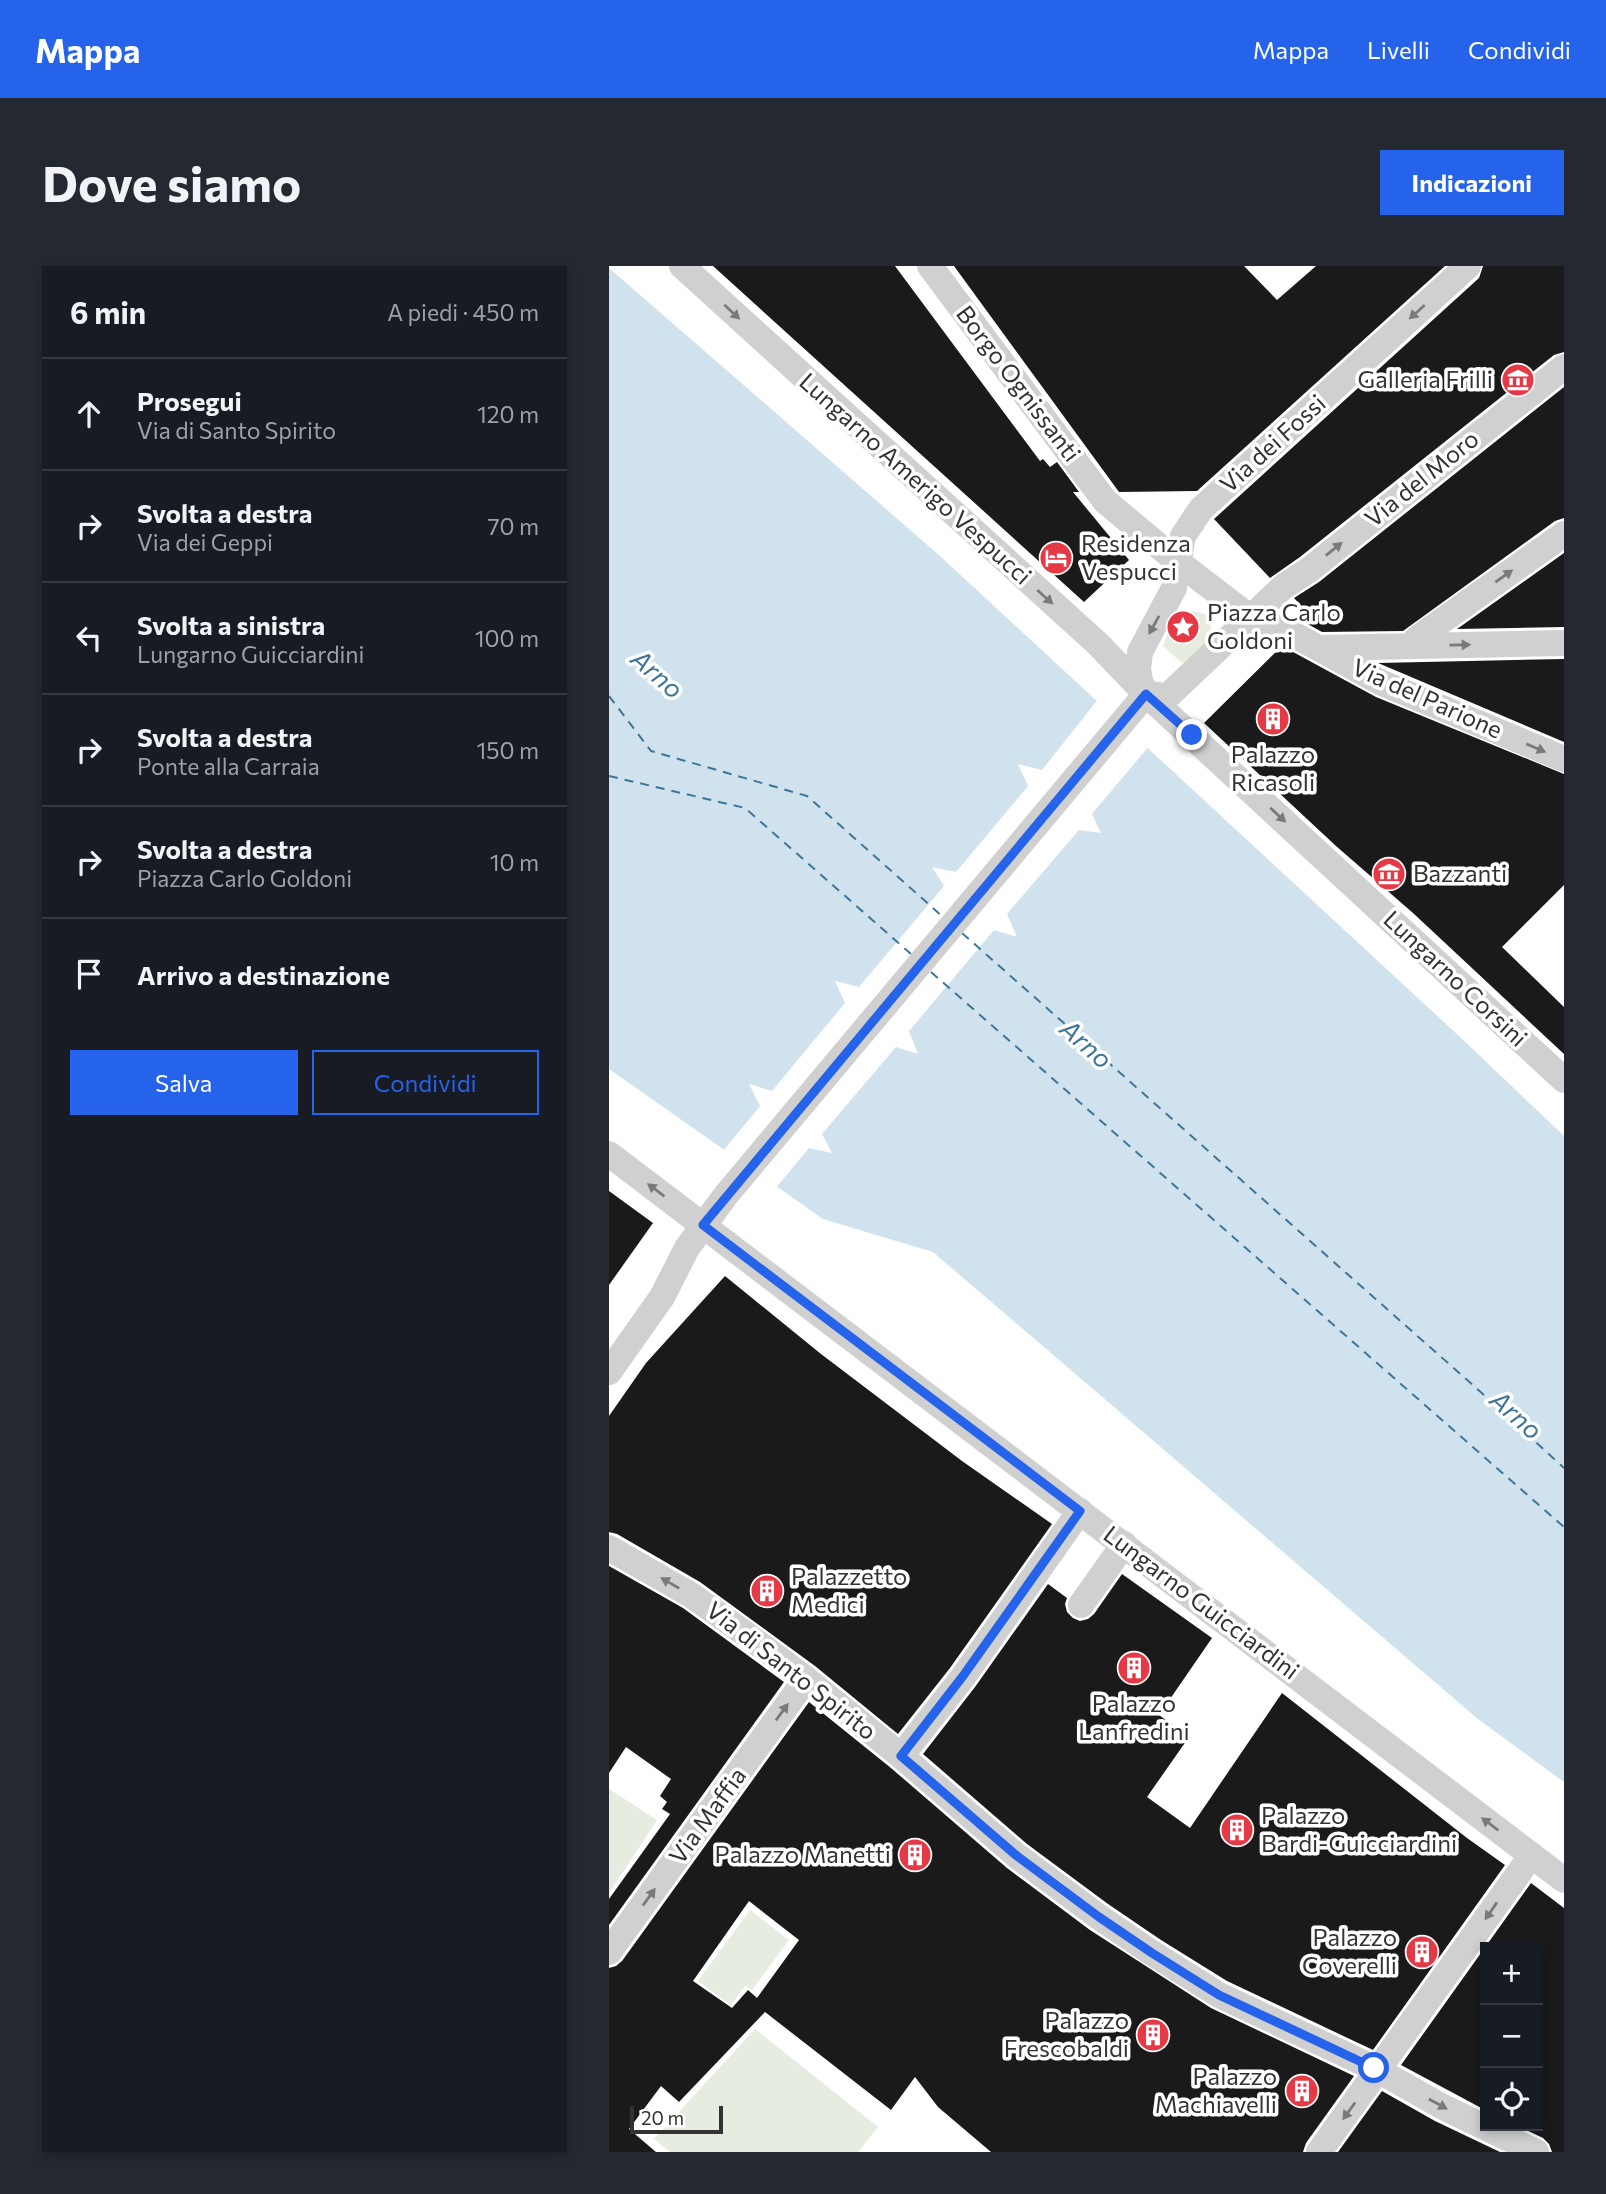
<!DOCTYPE html>
<html lang="it">
<head>
<meta charset="utf-8">
<style>
  body { margin:0; font-family:Commissioner,sans-serif; background:#242831; color:#f1f3f6 }
  .controls { position:absolute; right:21px; bottom:21px; display:grid; overflow:hidden; border-radius:0px; box-shadow:0 4px 10px #0003 }
  .controls button { width:63px; height:63px; display:grid; place-items:center; padding:0; border:0; border-bottom:2px solid #363941; background:#171b24; color:#f1f3f6; font:35px sans-serif }
  .scale { position:absolute; left:21px; bottom:18px; width:93px; box-sizing:border-box; padding-left:7px; border:4px solid #333; border-top:0; font-size:19px; line-height:24px; white-space:nowrap; color:#333; -webkit-text-stroke:5px #fff; paint-order:stroke }
  .stop { position:absolute; width:21px; height:21px; margin:-16px; border:5px solid #2563eb; border-radius:50%; background:#fff }
  .stop.end { background:#2563eb; border-color:#fff; box-shadow:0 2px 7px #0008 }
  .list { margin:0; padding:0; list-style:none }
  h2 { display:flex; justify-content:space-between; align-items:center; height:91px; margin:0; padding:0 28px; font-size:30px }
  h2 small { font-size:23px; font-weight:400; color:#9ea1a6 }
  .list li { display:grid; grid-template-columns:46px 1fr auto; gap:21px; align-items:center; box-sizing:border-box; height:112px; padding:0 28px; border-top:2px solid #363941 }
  .list b { display:block; font-size:26px; white-space:nowrap }
  .list p { margin:0; font-size:23px; white-space:nowrap; color:#9ea1a6 }
  .list em { font-size:23px; font-style:normal; color:#9ea1a6 }
  .actions { display:flex; gap:14px; padding:21px 28px }
  .actions a { flex:1; padding:16px 0; border:2px solid #2563eb; border-radius:0px; text-align:center; font-size:24px; color:#2563eb }
  .actions .main { background:#2563eb; color:#fff }
  .icon { flex:none; width:38px; height:38px; fill:none; stroke:currentColor; stroke-width:2; stroke-linecap:round; stroke-linejoin:round }
  .map { position:relative; flex:none; width:955px; height:1886px; overflow:hidden; border-radius:0px }
  header { display:flex; align-items:center; gap:42px; box-sizing:border-box; height:98px; padding:0 35px; background:#2563eb; color:#fff }
  header strong { font-size:33px }
  nav { display:flex; gap:38px; margin-inline-start:auto; font-size:24px }
  .intro { display:flex; align-items:center; justify-content:space-between; box-sizing:border-box; height:168px; padding:0 42px }
  h1 { margin:0; font-size:49px }
  .button { padding:18px 32px; border-radius:0px; background:#2563eb; color:#fff; font-size:24px; font-weight:700 }
  main { display:flex; gap:42px; padding:0 42px }
  aside { flex:1; background:#171b24; border-radius:0px; box-shadow:0 4px 10px #0003 }
  .map>svg:first-child { display:block }
  .green { fill:#e6ecdf }
  .water { fill:#cfe2ee }
  .pier { fill:#fff }
  .lines { fill:none; stroke-linecap:round; stroke-linejoin:round }
  .ferry { stroke:#3f7597; stroke-width:2; stroke-dasharray:9 7; stroke-linecap:butt }
  .building { fill:#1a1a1a; fill-rule:evenodd }
  .street { stroke:#d0d0d0; stroke-width:26 }
  .oneway { fill:#7a7a7a }
  .route { stroke:#2563eb; stroke-width:9 }
  .labels { text-anchor:middle; stroke-width:7; stroke-linejoin:round; paint-order:stroke }
  .poi-label { font-size:24px; fill:#333; stroke:#fff; text-anchor:end }
  .street-label { font-size:24px; fill:#333; stroke:#fff }
  .water-label { font-size:26px; font-style:italic; fill:#3f7597; stroke:#fff }
</style>
</head>
<body>
<header>
<strong>Mappa</strong>
<nav><a>Mappa</a><a>Livelli</a><a>Condividi</a></nav>
</header>
<div class="intro"><h1>Dove siamo</h1><a class="button">Indicazioni</a></div>
<main>
<aside>
<h2>6 min<small>A piedi · 450 m</small></h2>
<ul class="list">
<li><svg class="icon" aria-label="ahead" viewBox="0 0 24 24"><path d="M12 20V5M6 11l6-6 6 6"/></svg><div><b>Prosegui</b><p>Via di Santo Spirito</p></div><em>120 m</em></li>
<li><svg class="icon" aria-label="right" viewBox="0 0 24 24"><path d="M7 20v-9h11M14 6l5 5-5 5"/></svg><div><b>Svolta a destra</b><p>Via dei Geppi</p></div><em>70 m</em></li>
<li><svg class="icon" aria-label="left" viewBox="0 0 24 24"><path d="M17 20v-9H6M10 6l-5 5 5 5"/></svg><div><b>Svolta a sinistra</b><p>Lungarno Guicciardini</p></div><em>100 m</em></li>
<li><svg class="icon" aria-label="right" viewBox="0 0 24 24"><path d="M7 20v-9h11M14 6l5 5-5 5"/></svg><div><b>Svolta a destra</b><p>Ponte alla Carraia</p></div><em>150 m</em></li>
<li><svg class="icon" aria-label="right" viewBox="0 0 24 24"><path d="M7 20v-9h11M14 6l5 5-5 5"/></svg><div><b>Svolta a destra</b><p>Piazza Carlo Goldoni</p></div><em>10 m</em></li>
<li><svg class="icon" aria-label="arrive" viewBox="0 0 24 24"><path d="M6 21V4h12l-3 4 3 4H6"/></svg><div><b>Arrivo a destinazione</b></div></li>
</ul>
<div class="actions"><a class="main">Salva</a><a>Condividi</a></div>
</aside>
<div class="map">
<svg width="955" height="1886" viewBox="0 0 955 1886">
  <rect width="100%" height="100%" fill="#fff"/>
  <!-- green -->
  <g class="green">
    <path d="M 585,345 L 599,349 C 609,372 593,386 573,397 L 554,380 C 557,367 571,347 585,345 Z"/>
    <polygon points="0,1523 48,1554 1,1626 0,1625"/>
    <polygon points="141,1644 180,1674 143,1724 136,1720 122,1739 89,1715"/>
    <polygon points="146,1763 269,1861 249,1886 61,1886 45,1873"/>
  </g>
  <!-- water -->
  <polygon class="water" points="0,2 331,290 851,771 955,870 955,1516 869,1453 324,986 214,953 0,803"/>
  <!-- pier -->
  <polygon class="pier" points="490,432 541,479 483,548 492,567 470,564 398,648 408,671 385,664 300,765 309,788 287,781 213,868 223,887 200,882 166,923 113,886 151,840 140,818 163,825 236,737 226,715 250,721 335,620 323,601 347,606 419,520 409,498 433,504"/>
  <g class="lines">
    <!-- ferry -->
    <g class="ferry">
      <polyline points="0,430 42,485 198,530 333,650"/>
      <polyline points="0,510 136,542 302,688"/>
      <polyline points="353,667 883,1136 955,1202"/>
      <polyline points="322,706 955,1261"/>
    </g>
  </g>
  <!-- building -->
  <g class="building">
    <polygon points="104,0 286,0 431,195 434,193 441,201 448,196 470,226 464,226 520,294 475,336"/>
    <polygon points="345,0 635,0 668,34 707,0 836,0 588,225 510,226"/>
    <polygon points="874,0 955,0 955,86 945,89 691,291 661,312 605,253 870,12"/>
    <polygon points="955,121 955,252 946,255 794,365 713,366 697,357 703,351 685,332 710,316"/>
    <polygon points="955,287 955,361 848,363"/>
    <polygon points="673,380 767,431 955,508 955,619 893,681 955,741 955,788 804,647 727,580 595,457"/>
    <polygon points="955,393 955,476 769,397"/>
    <polygon points="0,925 44,957 0,1019"/>
    <polygon points="116,1010 212,1088 353,1195 443,1258 341,1402 289,1468 206,1400 91,1316 8,1268 0,1266 0,1150 37,1097"/>
    <polygon points="0,1300 74,1342 175,1416 0,1659 0,1633 61,1548 53,1543 58,1536 51,1530 62,1513 17,1481 0,1507"/>
    <polygon points="513,1308 603,1372 550,1449 580,1471 538,1531 581,1562 673,1427 858,1572 896,1599 764,1784 618,1715 552,1674 499,1638 418,1578 314,1488 366,1421 439,1318 458,1332 456,1338 458,1346 464,1352 471,1355 479,1353 485,1348"/>
    <path d="M 200,1436 L 282,1502 L 398,1602 L 481,1664 L 602,1742 L 745,1810 L 697,1877 L 694,1886 L 382,1886 L 329,1841 L 306,1811 L 282,1844 L 156,1746 L 70,1836 L 52,1820 L 20,1863 L 47,1886 L 0,1886 L 0,1702 L 7,1700 L 13,1695 ZM 140,1635 L 190,1674 L 148,1732 L 139,1724 L 123,1742 L 84,1715 Z"/>
    <polygon points="922,1617 955,1642 955,1886 943,1886 940,1878 934,1872 909,1860 929,1860 929,1681 876,1681 876,1844 792,1799"/>
    <polygon points="773,1825 826,1855 891,1886 729,1886"/>
  </g>
  <g class="lines">
    <!-- street -->
    <g class="street">
      <polyline points="73,0 489,378 536,427"/>
      <polyline points="321,0 496,235 569,296 642,352 680,366 773,417 955,493"/>
      <polyline points="859,0 592,243 574,270 565,322 531,386 529,402 531,415 537,428 955,814"/>
      <polyline points="801,380 810,371 955,268"/>
      <polyline points="711,382 955,377"/>
      <polyline points="537,428 557,430 562,427 674,321 700,304 955,101"/>
      <polyline points="0,888 955,1614"/>
      <polyline points="0,1106 53,1031 78,982 117,929 537,428"/>
      <polyline points="0,1282 82,1329 127,1361 197,1413 292,1490 408,1590 490,1651 543,1687 610,1729 765,1802 834,1841 927,1886"/>
      <polyline points="472,1339 515,1278"/>
      <polyline points="292,1490 354,1411 471,1245"/>
      <polyline points="0,1686 197,1413"/>
      <polyline points="710,1886 922,1590"/>
    </g>
  </g>
  <!-- one-way arrows -->
  <defs><path id="oneway-solid" d="M-6-.8H1V-3.2L6.5 0L1 3.2V.8H-6Z" transform="scale(1.75)"/></defs>
  <g class="oneway">
    <use href="#oneway-solid" transform="translate(123 46) rotate(43)"/>
    <use href="#oneway-solid" transform="translate(808 46) rotate(138)"/>
    <use href="#oneway-solid" transform="translate(725 283) rotate(-39)"/>
    <use href="#oneway-solid" transform="translate(895 310) rotate(-35)"/>
    <use href="#oneway-solid" transform="translate(436 331) rotate(42)"/>
    <use href="#oneway-solid" transform="translate(545 359) rotate(119)"/>
    <use href="#oneway-solid" transform="translate(851 379) rotate(-1)"/>
    <use href="#oneway-solid" transform="translate(927 482) rotate(23)"/>
    <use href="#oneway-solid" transform="translate(669 549) rotate(43)"/>
    <use href="#oneway-solid" transform="translate(47 924) rotate(-143)"/>
    <use href="#oneway-solid" transform="translate(61 1317) rotate(-150)"/>
    <use href="#oneway-solid" transform="translate(173 1446) rotate(-54)"/>
    <use href="#oneway-solid" transform="translate(881 1558) rotate(-143)"/>
    <use href="#oneway-solid" transform="translate(40 1631) rotate(-54)"/>
    <use href="#oneway-solid" transform="translate(882 1645) rotate(125)"/>
    <use href="#oneway-solid" transform="translate(829 1838) rotate(29)"/>
    <use href="#oneway-solid" transform="translate(740 1845) rotate(126)"/>
  </g>
  <g class="lines">
    <!-- route -->
    <polyline class="route" points="583,469 537,428 94,959 471,1245 354,1410 292,1490 408,1590 490,1651 543,1687 610,1729 765,1802"/>
  </g>
  <!-- icons -->
  <defs>
    <symbol id="museum-disc" viewBox="-11 -11 22 22"><circle r="9.5" fill="#e63946" stroke="#fff"/><path d="M0-6L6-3V-2H-6V-3ZM-5-1h2V3h-2ZM-1-1h2V3h-2ZM3-1h2V3H3ZM-6 4H6V6H-6Z" fill="#fff"/></symbol>
    <symbol id="hotel-disc" viewBox="-11 -11 22 22"><circle r="9.5" fill="#e63946" stroke="#fff"/><path d="M-6-4.5h1.5V1H6V5H4.5V3h-9V5H-6ZM-4 0a1.8 1.8 0 1 1 3.6 0ZM.5 0V-2.5h3Q6-2.5 6 0Z" fill="#fff"/></symbol>
    <symbol id="sight-disc" viewBox="-11 -11 22 22"><circle r="9.5" fill="#e63946" stroke="#fff"/><path d="M0-6L1.8-2.2L6-1.7L2.9 1.2L3.7 5.4L0 3.3L-3.7 5.4L-2.9 1.2L-6-1.7L-1.8-2.2Z" fill="#fff"/></symbol>
    <symbol id="building-disc" viewBox="-11 -11 22 22"><circle r="9.5" fill="#e63946" stroke="#fff"/><path d="M-4-6H4V6H1V3H-1V6H-4ZM-2.5-4.3h1.7v1.8h-1.7ZM.8-4.3h1.7v1.8H.8ZM-2.5-1h1.7V.8h-1.7ZM.8-1h1.7V.8H.8Z" fill="#fff"/></symbol>
  </defs>
  <g fill-rule="evenodd">
    <use href="#museum-disc" x="890" y="95" width="38" height="38"/>
    <use href="#hotel-disc" x="428" y="273" width="38" height="38"/>
    <use href="#sight-disc" x="555" y="342" width="38" height="38"/>
    <use href="#building-disc" x="645" y="434" width="38" height="38"/>
    <use href="#museum-disc" x="761" y="589" width="38" height="38"/>
    <use href="#building-disc" x="139" y="1306" width="38" height="38"/>
    <use href="#building-disc" x="506" y="1383" width="38" height="38"/>
    <use href="#building-disc" x="609" y="1545" width="38" height="38"/>
    <use href="#building-disc" x="287" y="1570" width="38" height="38"/>
    <use href="#building-disc" x="794" y="1667" width="38" height="38"/>
    <use href="#building-disc" x="525" y="1750" width="38" height="38"/>
    <use href="#building-disc" x="674" y="1806" width="38" height="38"/>
  </g>
  <g class="labels">
    <!-- poi labels -->
    <g class="poi-label">
      <text x="884" y="122">Galleria Frilli</text>
      <text x="472" y="286" text-anchor="start">Residenza<tspan x="472" dy="28">Vespucci</tspan></text>
      <text x="598" y="355" text-anchor="start">Piazza Carlo<tspan x="598" dy="28">Goldoni</tspan></text>
      <text x="664" y="497" text-anchor="middle">Palazzo<tspan x="664" dy="28">Ricasoli</tspan></text>
      <text x="804" y="616" text-anchor="start">Bazzanti</text>
      <text x="182" y="1319" text-anchor="start">Palazzetto<tspan x="182" dy="28">Medici</tspan></text>
      <text x="525" y="1446" text-anchor="middle">Palazzo<tspan x="525" dy="28">Lanfredini</tspan></text>
      <text x="652" y="1558" text-anchor="start">Palazzo<tspan x="652" dy="28">Bardi-Guicciardini</tspan></text>
      <text x="282" y="1597">Palazzo Manetti</text>
      <text x="788" y="1680">Palazzo<tspan x="788" dy="28">Coverelli</tspan></text>
      <text x="520" y="1763">Palazzo<tspan x="520" dy="28">Frescobaldi</tspan></text>
      <text x="668" y="1819">Palazzo<tspan x="668" dy="28">Machiavelli</tspan></text>
    </g>
    <!-- street labels -->
    <g class="street-label">
      <text transform="translate(409 118) rotate(53)" y="8">Borgo Ognissanti</text>
      <text transform="translate(664 178) rotate(-42)" y="8">Via dei Fossi</text>
      <text transform="translate(306 213) rotate(42)" y="8">Lungarno Amerigo Vespucci</text>
      <text transform="translate(813 213) rotate(-39)" y="8">Via del Moro</text>
      <text transform="translate(818 433) rotate(24)" y="8">Via del Parione</text>
      <text transform="translate(846 713) rotate(43)" y="8">Lungarno Corsini</text>
      <text transform="translate(592 1337) rotate(37)" y="8">Lungarno Guicciardini</text>
      <text transform="translate(182 1405) rotate(38)" y="8">Via di Santo Spirito</text>
      <text transform="translate(99 1550) rotate(-54)" y="8">Via Maffia</text>
    </g>
    <!-- water labels -->
    <g class="water-label">
      <text transform="translate(48 408) rotate(41)" y="9">Arno</text>
      <text transform="translate(477 778) rotate(41)" y="9">Arno</text>
      <text transform="translate(907 1149) rotate(41)" y="9">Arno</text>
    </g>
  </g>
</svg>
<div class="controls">
<button>+</button>
<button>−</button>
<button><svg class="icon" aria-label="locate" viewBox="0 0 24 24"><circle cx="12" cy="12" r="6"/><path d="M12 2v4M12 18v4M2 12h4M18 12h4"/></svg></button>
</div>
<div class="scale">20 m</div>
<div class="stop" style="left:765px;top:1802px"></div>
<div class="stop end" style="left:583px;top:469px"></div>
</div>
</main>
</body>
</html>
